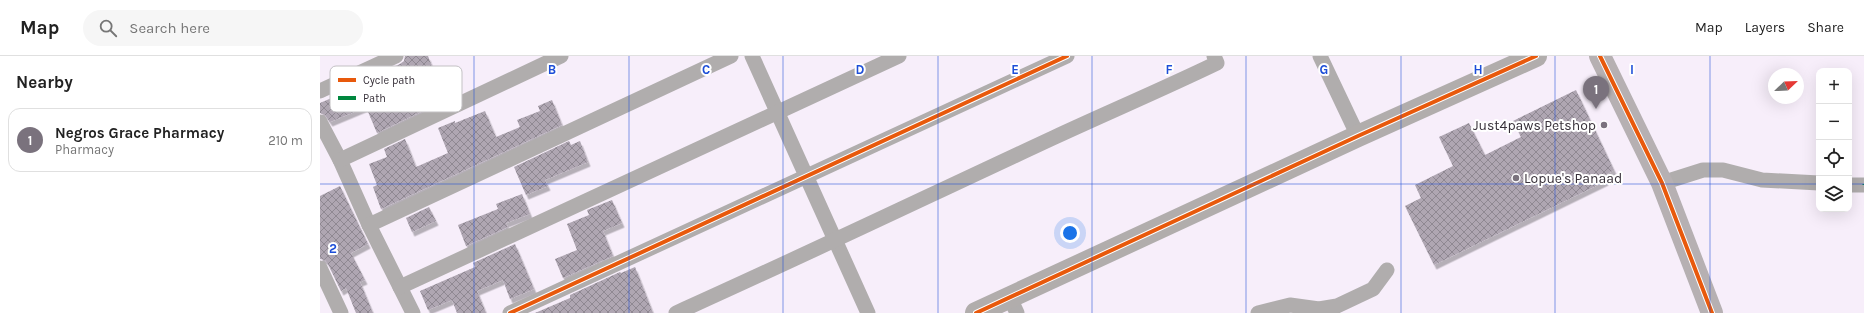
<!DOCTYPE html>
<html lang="en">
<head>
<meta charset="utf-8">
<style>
  body { margin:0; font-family:Karla,sans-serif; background:#f6f6f6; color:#222 }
  .controls { position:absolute; right:12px; top:12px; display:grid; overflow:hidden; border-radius:8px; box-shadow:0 4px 16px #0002 }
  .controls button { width:36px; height:36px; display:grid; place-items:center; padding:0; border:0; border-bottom:1px solid #e0e0e0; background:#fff; color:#222; font:20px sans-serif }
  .compass { position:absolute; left:1448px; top:12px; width:36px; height:36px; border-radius:50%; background:#fff; box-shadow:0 4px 16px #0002; rotate:67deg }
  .you { position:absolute; left:750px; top:177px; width:14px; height:14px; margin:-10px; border:3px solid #fff; border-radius:50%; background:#1a73e8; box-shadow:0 0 0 6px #1a73e833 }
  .badge { display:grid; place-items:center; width:26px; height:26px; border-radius:50%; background:#7a727d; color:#fff; font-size:13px; font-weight:700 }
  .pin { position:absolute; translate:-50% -33px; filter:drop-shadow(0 1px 2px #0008) }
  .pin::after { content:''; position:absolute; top:21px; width:14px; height:12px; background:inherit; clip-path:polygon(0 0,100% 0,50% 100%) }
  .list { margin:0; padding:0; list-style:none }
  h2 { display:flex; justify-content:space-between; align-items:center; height:52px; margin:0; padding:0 16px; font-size:17px }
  h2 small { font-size:13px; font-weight:400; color:#767676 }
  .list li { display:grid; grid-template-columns:26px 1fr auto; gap:12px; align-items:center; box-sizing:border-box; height:64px; margin:0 8px 8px; padding:0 8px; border:1px solid #e0e0e0; border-radius:12px }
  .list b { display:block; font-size:15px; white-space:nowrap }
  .list p { margin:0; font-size:13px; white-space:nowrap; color:#767676 }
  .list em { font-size:13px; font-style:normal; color:#767676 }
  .icon { flex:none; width:22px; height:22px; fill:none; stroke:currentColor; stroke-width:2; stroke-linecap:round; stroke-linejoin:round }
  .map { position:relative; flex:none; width:1544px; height:257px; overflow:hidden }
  header { display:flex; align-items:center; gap:24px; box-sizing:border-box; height:56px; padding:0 20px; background:#fff; border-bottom:1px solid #e0e0e0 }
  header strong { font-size:19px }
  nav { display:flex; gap:22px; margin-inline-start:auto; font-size:14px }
  .search { width:280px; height:36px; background:#f6f6f6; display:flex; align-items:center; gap:10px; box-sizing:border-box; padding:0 14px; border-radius:22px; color:#767676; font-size:15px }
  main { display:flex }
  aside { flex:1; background:#fff }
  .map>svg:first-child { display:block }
  .building { fill:url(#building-cross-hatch); filter:url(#shadow) }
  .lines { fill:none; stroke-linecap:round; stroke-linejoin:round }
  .street { stroke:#b0adad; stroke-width:15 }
  .secondary { stroke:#b1adac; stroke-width:22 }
  .primary { stroke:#b6b0b2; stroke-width:22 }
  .quiet { stroke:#00873e; stroke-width:3; stroke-dasharray:6 3; stroke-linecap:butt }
  .cycleway-casing { stroke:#fff; stroke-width:6 }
  .cycleway { stroke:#e8590c; stroke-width:4 }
  .grid { fill:none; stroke:#1d4ed8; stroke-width:1; stroke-opacity:0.55 }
  .poi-dot { fill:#7a727d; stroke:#fff; stroke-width:1.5 }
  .labels { text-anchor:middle; stroke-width:4; stroke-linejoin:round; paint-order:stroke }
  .poi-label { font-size:14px; fill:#373039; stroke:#fff; text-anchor:end }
  .key { fill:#fff; stroke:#c3c1c4; stroke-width:1 }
  .key-label { font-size:11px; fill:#373039 }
  .grid-label { font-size:13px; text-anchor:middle; font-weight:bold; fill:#1d4ed8; stroke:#fff; stroke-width:4; stroke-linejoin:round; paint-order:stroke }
</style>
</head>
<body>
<header>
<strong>Map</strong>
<div class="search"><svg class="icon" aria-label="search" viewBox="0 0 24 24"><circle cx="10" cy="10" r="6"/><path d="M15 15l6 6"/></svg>Search here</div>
<nav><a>Map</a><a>Layers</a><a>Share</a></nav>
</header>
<main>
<aside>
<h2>Nearby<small></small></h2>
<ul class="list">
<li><span class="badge">1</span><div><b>Negros Grace Pharmacy</b><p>Pharmacy</p></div><em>210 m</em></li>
</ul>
</aside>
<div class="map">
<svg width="1544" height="257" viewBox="0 0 1544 257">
  <defs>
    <pattern id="building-cross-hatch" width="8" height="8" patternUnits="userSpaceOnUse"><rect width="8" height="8" fill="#afa6b2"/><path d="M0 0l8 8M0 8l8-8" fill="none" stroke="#8f8892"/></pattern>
    <filter id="shadow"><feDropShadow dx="2.5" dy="4.5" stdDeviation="0" flood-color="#0004"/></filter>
  </defs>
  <rect width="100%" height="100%" fill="#f7eefa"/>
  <!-- building -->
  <g class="building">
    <polygon points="85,0 108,0 123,39 115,42 117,48 57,77 46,51 10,66 5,59 0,57 0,47 60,21 58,18 80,8 84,5"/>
    <polygon points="1256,34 1294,114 1284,120 1286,125 1114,209 1085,150 1101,142 1095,129 1133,110 1119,81 1149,67 1165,99 1201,81 1193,65"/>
    <polygon points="232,44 242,69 61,153 53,131 57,129 49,108 67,101 64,93 85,83 96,111 128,97 118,72 135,65 135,67 165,55 176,81 200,71 197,64 220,55 218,50"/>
    <polygon points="249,85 251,89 260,85 268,106 225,124 228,130 206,139 194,111"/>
    <polygon points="20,130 48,188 31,197 45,224 40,226 53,257 36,257 26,232 21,235 8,208 5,204 0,203 0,140"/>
    <polygon points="202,138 210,158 186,167 188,171 146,190 138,169 178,153 176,148"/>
    <polygon points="292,144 302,167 283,175 293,200 243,222 235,203 257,194 247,168 269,159 267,154"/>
    <polygon points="109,151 116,165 92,176 86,162"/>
    <polygon points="195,188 214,233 190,243 183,224 157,235 166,257 137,257 132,244 108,254 100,235 155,211 153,207"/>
    <polygon points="315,211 333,257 215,257 250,242 250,239 300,216 301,217"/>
  </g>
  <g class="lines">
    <!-- street -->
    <g class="street">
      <polyline points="432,0 548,257"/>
      <polyline points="1000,0 1038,80"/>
      <polyline points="0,35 76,0"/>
      <polyline points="0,66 20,104 49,169 93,257"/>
      <polyline points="20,104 241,0"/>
      <polyline points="1342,127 1383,114 1403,114 1442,124 1499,127"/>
      <polyline points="1529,129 1544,129"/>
      <polyline points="49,169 411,0"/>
      <polyline points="0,212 21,257"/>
      <polyline points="80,231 579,0"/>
      <polyline points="690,242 697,257"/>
      <polyline points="190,257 747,0"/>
      <path d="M 356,257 C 483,200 608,140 735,81 C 789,56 843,33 897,7 L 894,0"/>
      <polyline points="938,257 970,249 999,253 1017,250 1053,233 1067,214"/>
    </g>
    <!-- secondary -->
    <polyline class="secondary" points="656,257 1038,80 1216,0"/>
    <!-- primary -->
    <polyline class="primary" points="1280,0 1342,127 1392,257"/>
    <!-- quiet -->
    <polyline class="quiet" points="1544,129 1544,128"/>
    <defs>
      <g id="cycleway">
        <polyline points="1280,0 1342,127 1392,257"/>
        <polyline points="190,257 747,0"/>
        <polyline points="656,257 1038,80 1216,0"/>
      </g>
    </defs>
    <!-- cycleway casing -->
    <use href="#cycleway" class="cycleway-casing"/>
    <!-- cycleway -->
    <use href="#cycleway" class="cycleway"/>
  </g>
  <!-- grid -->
  <path class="grid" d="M 154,0 L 154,257M 309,0 L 309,257M 463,0 L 463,257M 618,0 L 618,257M 772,0 L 772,257M 926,0 L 926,257M 1081,0 L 1081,257M 1235,0 L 1235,257M 1390,0 L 1390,257M 0,128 L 1499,128M 1529,128 L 1544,128"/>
  <!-- markers -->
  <g class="poi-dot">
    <circle cx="1284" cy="69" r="4"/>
    <circle cx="1196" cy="122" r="4"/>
  </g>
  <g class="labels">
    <!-- poi labels -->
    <g class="poi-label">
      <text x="1276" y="74">Just4paws Petshop</text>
      <text x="1204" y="127" text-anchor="start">Lopue's Panaad</text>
    </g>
  </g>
  <!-- legend -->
  <rect x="10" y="10" width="132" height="46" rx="6" class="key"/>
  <rect x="18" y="22" width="18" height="4" fill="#e8590c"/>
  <rect x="18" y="40" width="18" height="4" fill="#00873e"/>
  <g class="key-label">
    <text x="43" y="28">Cycle path</text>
    <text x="43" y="46">Path</text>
  </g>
  <g class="grid-label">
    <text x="232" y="18">B</text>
    <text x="386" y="18">C</text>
    <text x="540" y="18">D</text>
    <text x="695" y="18">E</text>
    <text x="849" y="18">F</text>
    <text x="1004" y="18">G</text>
    <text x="1158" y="18">H</text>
    <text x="1312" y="18">I</text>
    <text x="13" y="197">2</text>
  </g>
</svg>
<div class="controls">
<button>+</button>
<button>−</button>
<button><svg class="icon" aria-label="locate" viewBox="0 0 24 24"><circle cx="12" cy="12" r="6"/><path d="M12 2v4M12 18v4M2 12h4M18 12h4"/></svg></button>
<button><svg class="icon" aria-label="layers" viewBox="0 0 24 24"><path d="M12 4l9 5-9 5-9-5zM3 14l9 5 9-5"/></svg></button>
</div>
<svg class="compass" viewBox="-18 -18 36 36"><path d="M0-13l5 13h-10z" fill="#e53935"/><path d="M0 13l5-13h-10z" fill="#767676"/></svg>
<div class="you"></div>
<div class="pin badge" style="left:1276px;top:53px">1</div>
</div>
</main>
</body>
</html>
